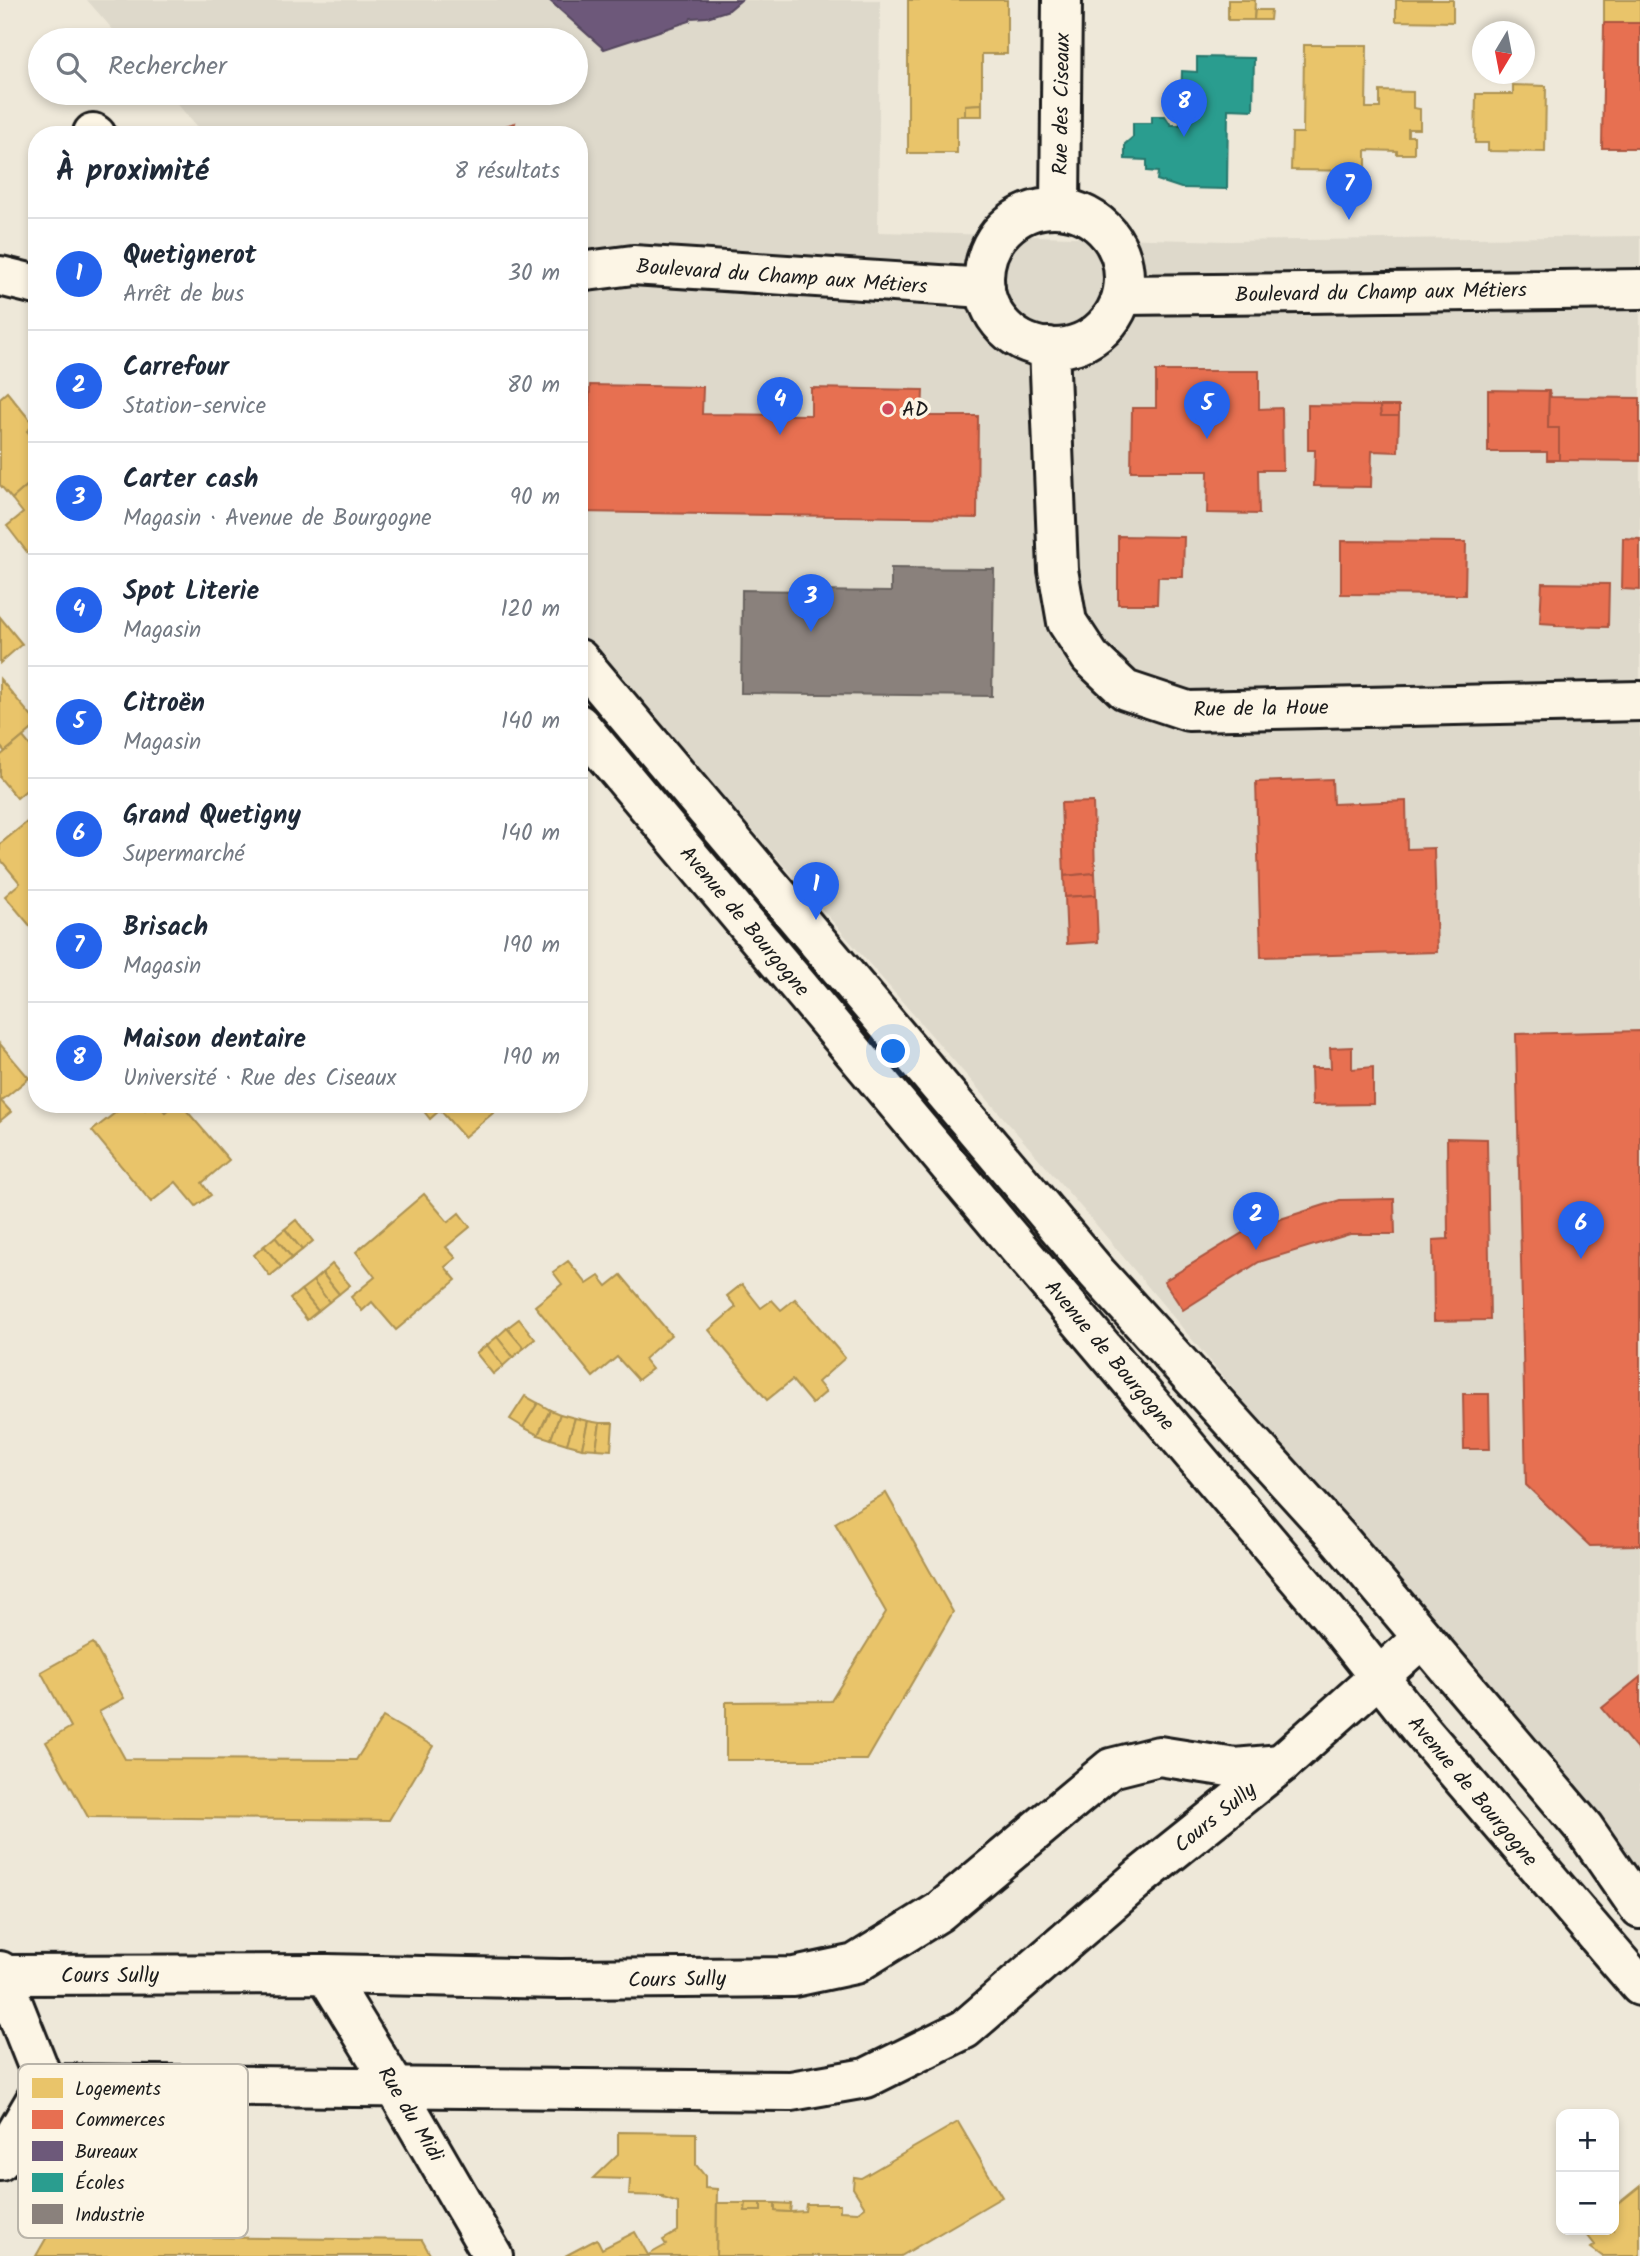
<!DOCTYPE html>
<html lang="fr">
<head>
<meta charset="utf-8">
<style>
  body { margin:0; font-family:Kalam,sans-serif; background:#f2f2f3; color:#1f2937 }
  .controls { position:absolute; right:21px; bottom:21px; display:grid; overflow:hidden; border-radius:14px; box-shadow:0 4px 10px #0003 }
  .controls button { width:63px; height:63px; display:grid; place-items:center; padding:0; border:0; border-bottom:2px solid #e0e1e3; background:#fff; color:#1f2937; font:35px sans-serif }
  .compass { position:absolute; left:1472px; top:21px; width:63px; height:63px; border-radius:50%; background:#fff; box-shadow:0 4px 10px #0003; rotate:190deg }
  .you { position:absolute; left:894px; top:1052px; width:24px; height:24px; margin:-18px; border:5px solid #fff; border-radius:50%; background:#1a73e8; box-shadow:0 0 0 10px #1a73e833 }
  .badge { display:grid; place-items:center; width:46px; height:46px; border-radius:50%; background:#2563eb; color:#fff; font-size:23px; font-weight:700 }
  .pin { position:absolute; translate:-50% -58px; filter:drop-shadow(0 2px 4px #0008) }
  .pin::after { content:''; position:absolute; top:37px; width:24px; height:21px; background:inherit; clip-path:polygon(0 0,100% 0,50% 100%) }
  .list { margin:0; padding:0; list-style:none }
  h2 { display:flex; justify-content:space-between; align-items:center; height:91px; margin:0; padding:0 28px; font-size:30px }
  h2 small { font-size:23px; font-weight:400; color:#747a83 }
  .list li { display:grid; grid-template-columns:46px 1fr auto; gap:21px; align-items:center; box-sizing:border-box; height:112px; padding:0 28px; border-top:2px solid #e0e1e3 }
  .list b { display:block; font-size:26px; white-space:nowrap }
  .list p { margin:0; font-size:23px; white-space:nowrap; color:#747a83 }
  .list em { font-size:23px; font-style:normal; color:#747a83 }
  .icon { flex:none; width:38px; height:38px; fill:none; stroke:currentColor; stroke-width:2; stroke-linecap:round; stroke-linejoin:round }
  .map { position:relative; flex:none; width:1640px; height:2256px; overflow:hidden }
  .search { position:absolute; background:#fff; box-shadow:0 4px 10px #0003; left:28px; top:28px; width:560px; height:77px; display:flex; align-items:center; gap:18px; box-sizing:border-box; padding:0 24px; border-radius:38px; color:#747a83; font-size:26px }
  .panel { position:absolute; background:#fff; box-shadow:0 4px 10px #0003; left:28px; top:126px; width:560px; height:987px; border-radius:28px }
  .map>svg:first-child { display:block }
  .built { fill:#ded9cb }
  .homes { fill:#e9c46a; stroke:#ac9253; stroke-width:2 }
  .shops { fill:#e76f51; stroke:#aa5641; stroke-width:2 }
  .offices { fill:#6d597a; stroke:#55475e; stroke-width:2 }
  .schools { fill:#2a9d8f; stroke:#26766c; stroke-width:2 }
  .industry { fill:#8a817c; stroke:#69635f; stroke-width:2 }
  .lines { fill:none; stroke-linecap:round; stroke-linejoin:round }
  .street-casing { stroke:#1c1c1c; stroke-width:44 }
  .street { stroke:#fcf5e5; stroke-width:38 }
  .poi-dot { fill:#d1495b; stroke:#fcf5e5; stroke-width:2.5 }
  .labels { text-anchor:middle; stroke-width:7; stroke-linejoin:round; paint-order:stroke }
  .street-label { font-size:21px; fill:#1c1c1c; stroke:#fcf5e5 }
  .poi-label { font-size:21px; fill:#1c1c1c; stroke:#fcf5e5; text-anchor:start }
  .key { fill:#fcf5e5; stroke:#b9b4a9; stroke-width:2 }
  .key-label { font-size:19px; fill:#1c1c1c }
</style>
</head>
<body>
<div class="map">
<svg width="1640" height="2256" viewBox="0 0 1640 2256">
  <rect width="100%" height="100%" fill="#eee8d9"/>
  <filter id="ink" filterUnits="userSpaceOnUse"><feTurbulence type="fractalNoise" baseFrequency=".0143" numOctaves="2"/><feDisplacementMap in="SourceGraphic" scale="14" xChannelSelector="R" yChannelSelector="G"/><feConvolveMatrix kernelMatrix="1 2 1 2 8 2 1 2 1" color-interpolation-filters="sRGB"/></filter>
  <g filter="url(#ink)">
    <!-- built -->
    <polygon class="built" points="87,0 880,0 878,232 1228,241 1640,236 1640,1876 1094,1222 579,630 579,135 204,135 168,93 576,93 576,40 122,40"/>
    <!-- homes -->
    <g class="homes">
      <polygon points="908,0 1007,0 1007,54 982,54 982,104 965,105 965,116 957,116 957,153 908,153"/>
      <polygon points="1228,0 1255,0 1254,20 1228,20"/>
      <polygon points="1396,0 1453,0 1453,22 1396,21"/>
      <rect x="1604" y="0" width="36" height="23"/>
      <polygon points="1255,10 1271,10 1270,20 1254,20"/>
      <polygon points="1304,45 1367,45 1366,108 1380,108 1380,91 1413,92 1413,108 1420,109 1420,129 1408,129 1408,136 1414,136 1414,154 1397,154 1397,151 1366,150 1366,171 1291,170 1292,133 1303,133"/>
      <polygon points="1513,85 1546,86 1545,152 1488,151 1488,143 1475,143 1476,94 1513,94"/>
      <polygon points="982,104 982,116 965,116 965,105"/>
      <polygon points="7,392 34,425 27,431 37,442 37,449 31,455 37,462 37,477 12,499 0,485 0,398"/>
      <polygon points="37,477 37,558 34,561 7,526 23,513 12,499"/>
      <polygon points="0,617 22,644 0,663"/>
      <polygon points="0,679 37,723 37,725 5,752 0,746"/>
      <polygon points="23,737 37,754 37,781 17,798 0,778 0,756"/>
      <polygon points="27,822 37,834 37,924 32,928 5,896 20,883 0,859 0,844"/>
      <polygon points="0,1044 29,1078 1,1101 11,1112 0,1121"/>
      <polygon points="116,1104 140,1104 145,1110 153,1104 158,1104 165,1112 175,1104 181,1104 229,1160 202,1183 211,1195 196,1206 176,1182 151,1202 92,1131 120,1109"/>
      <polygon points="504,1104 464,1137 440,1110 430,1119 419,1105"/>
      <polygon points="424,1194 448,1222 459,1213 470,1227 446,1247 456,1258 445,1267 456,1280 396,1330 372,1302 362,1311 351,1297 375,1277 356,1252"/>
      <polygon points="296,1220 313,1241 302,1250 285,1229"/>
      <polygon points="285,1229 302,1250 292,1258 275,1237"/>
      <polygon points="275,1237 292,1258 281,1267 264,1246"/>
      <polygon points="264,1246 281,1267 270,1276 254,1255"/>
      <polygon points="568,1261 587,1284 599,1276 607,1286 621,1275 671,1335 644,1359 652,1369 638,1380 617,1357 593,1377 535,1306 562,1284 553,1272"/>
      <polygon points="332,1264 350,1285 339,1294 322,1273"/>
      <polygon points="322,1273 339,1294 329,1302 313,1281"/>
      <polygon points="313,1281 329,1302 318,1311 301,1290"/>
      <polygon points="742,1284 761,1308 772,1300 781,1310 795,1299 845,1358 818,1382 826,1392 812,1404 792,1380 767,1400 709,1330 736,1307 727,1296"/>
      <polygon points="301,1290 318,1311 307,1320 290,1299"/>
      <polygon points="519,1319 535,1339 524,1348 507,1328"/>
      <polygon points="507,1328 524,1348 513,1357 497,1337"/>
      <polygon points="497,1337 513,1357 503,1366 487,1345"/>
      <polygon points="487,1345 503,1366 493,1374 476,1353"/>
      <polygon points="525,1396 538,1403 523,1427 510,1419"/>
      <polygon points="538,1403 550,1410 538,1435 523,1427"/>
      <polygon points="550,1410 560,1414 551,1439 538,1435"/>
      <polygon points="560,1414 575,1418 567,1444 551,1439"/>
      <polygon points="575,1418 588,1421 582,1448 567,1444"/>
      <polygon points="588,1421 600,1423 596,1449 582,1448"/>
      <polygon points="600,1423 613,1423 611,1450 596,1449"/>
      <polygon points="886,1493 953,1612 867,1760 726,1760 726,1702 831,1701 886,1612 835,1523"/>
      <polygon points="93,1643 124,1698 99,1712 125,1759 356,1760 383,1717 433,1746 389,1820 88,1817 46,1742 71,1727 41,1672"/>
      <polygon points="958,2122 1002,2197 901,2256 716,2256 717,2203 746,2203 745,2211 760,2211 761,2203 775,2203 775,2211 790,2212 805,2211 806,2204 840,2204 840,2211 858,2212 865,2207 853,2188 854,2177 861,2178"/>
      <polygon points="618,2132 696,2133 696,2165 705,2176 705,2188 717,2189 716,2256 565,2256 597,2239 602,2249 635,2232 648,2255 666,2245 663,2240 678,2231 678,2203 663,2198 663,2196 629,2195 630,2179 593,2178 618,2154"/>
      <polygon points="1640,2186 1640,2256 1602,2256 1591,2248 1595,2245 1584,2231 1614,2230 1614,2207"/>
      <polygon points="746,2203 761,2203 761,2211 745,2211"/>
      <polygon points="775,2203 791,2204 790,2212 775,2211"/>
      <polygon points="48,2235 422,2240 431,2256 36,2256"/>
    </g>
    <!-- shops -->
    <g class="shops">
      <polygon points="1604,23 1640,23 1640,148 1602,148"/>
      <polygon points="515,123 512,135 476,135"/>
      <polygon points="1156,371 1259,371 1259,409 1282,408 1283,470 1258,470 1259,514 1207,513 1208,471 1131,471 1132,408 1156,408"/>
      <polygon points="590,385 703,387 702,414 811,415 811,388 923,390 922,416 978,416 977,518 579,512 579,411 589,411"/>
      <polygon points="1488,390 1549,391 1548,428 1559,428 1559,460 1547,460 1547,452 1488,452"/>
      <polygon points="1549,391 1551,397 1640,398 1640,461 1559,460 1559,428 1548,428"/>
      <polygon points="1308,405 1380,406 1381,416 1399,416 1398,452 1372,451 1371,487 1314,486 1315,450 1308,450"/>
      <polygon points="1380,406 1399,406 1399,416 1381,416"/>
      <polygon points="1118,536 1184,537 1183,577 1158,577 1157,604 1118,604"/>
      <polygon points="1623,538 1640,539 1640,590 1622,589"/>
      <polygon points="1341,541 1466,542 1465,595 1341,594"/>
      <polygon points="1542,583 1609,584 1608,627 1555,626 1555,624 1540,623"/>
      <polygon points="1332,779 1333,804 1406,801 1407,849 1434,848 1437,952 1261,957 1256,782"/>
      <polygon points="1093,802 1095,873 1064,876 1061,803"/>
      <polygon points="1095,873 1096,895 1065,897 1064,876"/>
      <polygon points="1096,895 1098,942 1067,944 1065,897"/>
      <polygon points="1640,1031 1640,1545 1590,1546 1526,1485 1516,1034"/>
      <polygon points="1352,1047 1352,1069 1373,1067 1373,1104 1312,1105 1311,1068 1331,1068 1330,1048"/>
      <polygon points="1447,1138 1487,1139 1490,1320 1434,1321 1433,1240 1448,1239"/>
      <polygon points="1394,1199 1395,1234 1350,1234 1259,1262 1183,1310 1164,1281 1249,1229 1340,1200"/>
      <polygon points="1463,1394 1489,1394 1490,1449 1464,1449"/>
      <polygon points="1640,1677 1640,1753 1602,1708"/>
    </g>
    <!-- offices -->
    <polygon class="offices" points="549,0 741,0 729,10 707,17 691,18 690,21 604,49"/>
    <!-- schools -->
    <polygon class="schools" points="1197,57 1254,58 1253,110 1228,109 1227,189 1181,188 1157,180 1158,172 1147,171 1147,160 1125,159 1125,144 1133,137 1133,123 1152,123 1152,116 1165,116 1171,125 1180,125 1182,71 1197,72"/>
    <!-- industry -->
    <polygon class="industry" points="891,568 994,569 992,696 741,693 742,590 891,592"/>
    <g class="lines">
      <defs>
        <g id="street">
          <polyline points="93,133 96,135"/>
          <polyline points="1060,207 1062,0"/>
          <circle cx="1054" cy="278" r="70"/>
          <polyline points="579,272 633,265 985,288"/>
          <polyline points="0,276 37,285"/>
          <polyline points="1123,295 1640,289"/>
          <polyline points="1049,347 1058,570 1067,622 1090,657 1125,690 1188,711 1640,701"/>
          <polyline points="579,659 1097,1273 1340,1540 1468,1691 1584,1828 1640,1909"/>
          <polyline points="579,724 1004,1231 1333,1619 1421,1730 1640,1986"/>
          <polyline points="0,1971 45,2084"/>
          <polyline points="326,1974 395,2087 493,2256"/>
          <polyline points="2,1975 326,1974 560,1979 794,1977 855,1964 939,1912 1111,1768 1159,1756 1235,1768 1281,1764"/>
          <polyline points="45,2084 791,2091 866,2078 965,2029 1140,1877 1281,1764 1410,1649"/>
          <polyline points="0,2161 45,2084"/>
        </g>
      </defs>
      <!-- street casing -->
      <use href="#street" class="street-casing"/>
      <!-- street -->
      <use href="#street" class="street"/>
    </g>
  </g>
  <!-- markers -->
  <circle class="poi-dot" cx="888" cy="409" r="7"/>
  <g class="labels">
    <!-- street labels -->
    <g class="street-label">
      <text transform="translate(1061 104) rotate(-89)" y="7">Rue des Ciseaux</text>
      <text transform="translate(782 276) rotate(4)" y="7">Boulevard du Champ aux Métiers</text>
      <text transform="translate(1381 292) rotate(-1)" y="7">Boulevard du Champ aux Métiers</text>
      <text transform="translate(1261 708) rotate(-1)" y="7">Rue de la Houe</text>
      <text transform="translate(745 921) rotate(50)" y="7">Avenue de Bourgogne</text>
      <text transform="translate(1110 1355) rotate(50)" y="7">Avenue de Bourgogne</text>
      <text transform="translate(1473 1791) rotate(50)" y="7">Avenue de Bourgogne</text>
      <text transform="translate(1215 1817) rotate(-39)" y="7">Cours Sully</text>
      <text x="110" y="1982">Cours Sully</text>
      <text transform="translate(677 1979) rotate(-1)" y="7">Cours Sully</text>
      <text transform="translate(411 2114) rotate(59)" y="7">Rue du Midi</text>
    </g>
    <!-- poi labels -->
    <g class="poi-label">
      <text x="902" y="416">AD</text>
    </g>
  </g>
  <!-- legend -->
  <rect x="18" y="2064" width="230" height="174" rx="10" class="key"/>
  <rect x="32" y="2078" width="31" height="20" fill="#e9c46a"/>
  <rect x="32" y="2110" width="31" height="19" fill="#e76f51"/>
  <rect x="32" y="2141" width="31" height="20" fill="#6d597a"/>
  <rect x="32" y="2173" width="31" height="19" fill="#2a9d8f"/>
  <rect x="32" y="2204" width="31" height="20" fill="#8a817c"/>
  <g class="key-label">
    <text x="75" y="2095">Logements</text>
    <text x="75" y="2126">Commerces</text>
    <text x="75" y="2158">Bureaux</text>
    <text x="75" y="2189">Écoles</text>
    <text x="75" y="2221">Industrie</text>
  </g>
</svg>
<div class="controls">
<button>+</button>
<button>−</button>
</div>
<svg class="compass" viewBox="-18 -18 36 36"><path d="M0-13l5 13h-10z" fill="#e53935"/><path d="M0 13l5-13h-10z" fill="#747a83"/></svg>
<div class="you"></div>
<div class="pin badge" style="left:816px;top:920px">1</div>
<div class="pin badge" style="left:1256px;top:1250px">2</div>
<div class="pin badge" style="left:811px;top:632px">3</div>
<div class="pin badge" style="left:780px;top:435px">4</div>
<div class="pin badge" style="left:1207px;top:439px">5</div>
<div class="pin badge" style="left:1581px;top:1259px">6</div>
<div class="pin badge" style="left:1349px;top:220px">7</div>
<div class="pin badge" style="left:1184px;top:137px">8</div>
<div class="search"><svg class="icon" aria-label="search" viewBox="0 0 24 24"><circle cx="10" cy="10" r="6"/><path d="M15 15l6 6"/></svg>Rechercher</div>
<section class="panel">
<h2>À proximité<small>8 résultats</small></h2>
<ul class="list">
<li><span class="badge">1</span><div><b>Quetignerot</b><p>Arrêt de bus</p></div><em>30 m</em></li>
<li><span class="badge">2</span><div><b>Carrefour</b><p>Station-service</p></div><em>80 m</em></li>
<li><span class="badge">3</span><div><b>Carter cash</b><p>Magasin · Avenue de Bourgogne</p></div><em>90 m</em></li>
<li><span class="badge">4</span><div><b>Spot Literie</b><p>Magasin</p></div><em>120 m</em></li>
<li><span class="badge">5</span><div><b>Citroën</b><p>Magasin</p></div><em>140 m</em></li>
<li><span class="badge">6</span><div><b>Grand Quetigny</b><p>Supermarché</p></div><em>140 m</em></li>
<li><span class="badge">7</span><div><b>Brisach</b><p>Magasin</p></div><em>190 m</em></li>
<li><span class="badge">8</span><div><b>Maison dentaire</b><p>Université · Rue des Ciseaux</p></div><em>190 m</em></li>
</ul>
</section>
</div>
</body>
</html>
